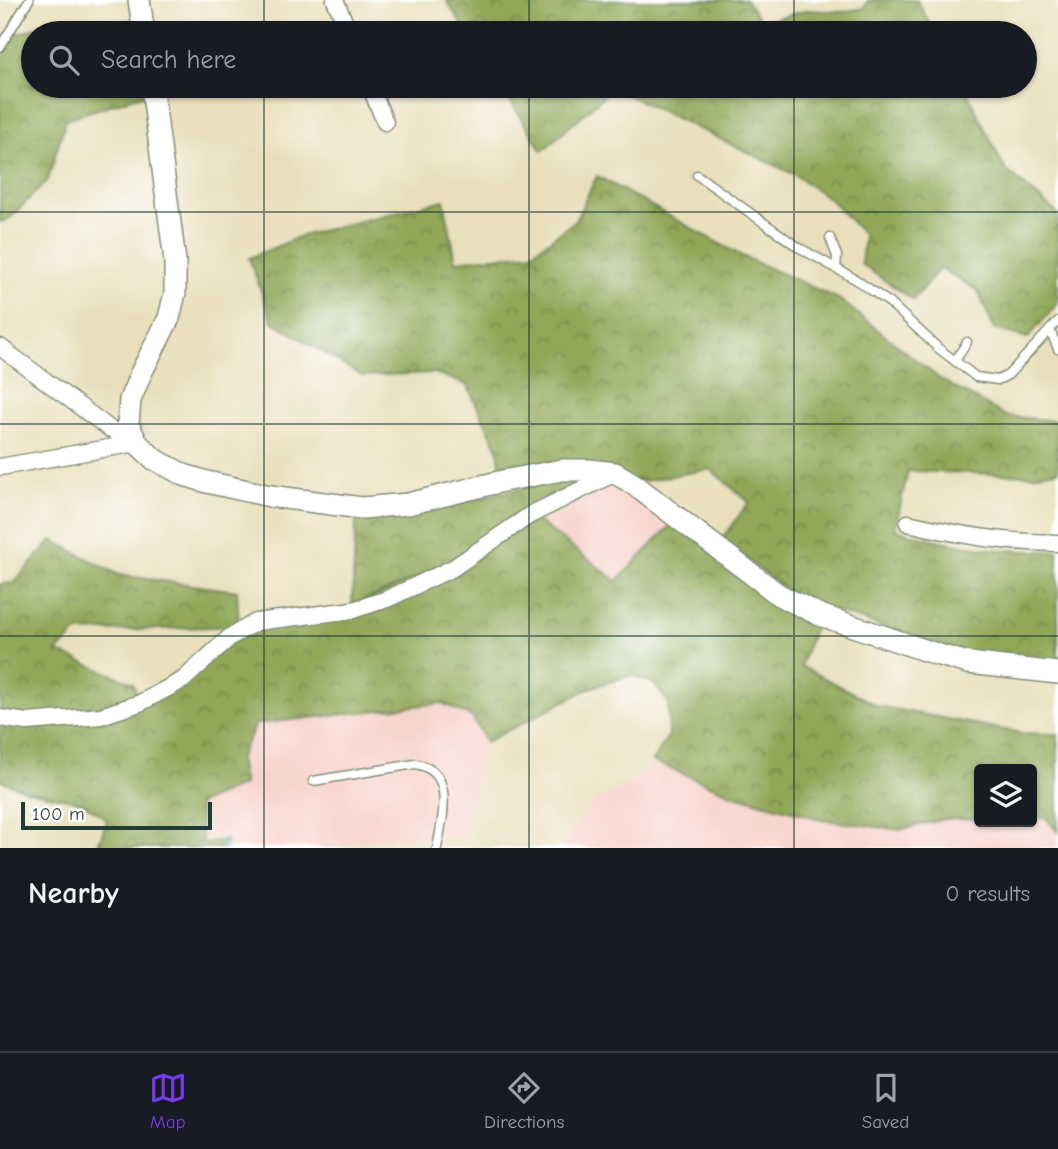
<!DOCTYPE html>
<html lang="en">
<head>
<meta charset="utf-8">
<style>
  body { margin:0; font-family:"Comic Neue",sans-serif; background:#242831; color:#f1f3f6 }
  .controls { position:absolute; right:21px; bottom:21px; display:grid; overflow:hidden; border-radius:7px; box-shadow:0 2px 5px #0004 }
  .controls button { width:63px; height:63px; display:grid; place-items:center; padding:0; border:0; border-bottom:2px solid #363941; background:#171b24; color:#f1f3f6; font:35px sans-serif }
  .scale { position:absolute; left:21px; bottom:18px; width:191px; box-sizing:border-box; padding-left:7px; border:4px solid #1f3d34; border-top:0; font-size:19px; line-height:24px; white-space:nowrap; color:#1f3d34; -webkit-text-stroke:5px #fff; paint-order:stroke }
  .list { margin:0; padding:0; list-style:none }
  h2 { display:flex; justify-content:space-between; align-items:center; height:91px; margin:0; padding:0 28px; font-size:30px }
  h2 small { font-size:23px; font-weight:400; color:#9ea1a6 }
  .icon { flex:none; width:38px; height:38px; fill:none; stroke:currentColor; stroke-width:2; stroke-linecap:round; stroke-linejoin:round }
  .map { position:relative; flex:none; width:1058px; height:848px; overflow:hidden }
  .search { position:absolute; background:#171b24; box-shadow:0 2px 5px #0004; left:21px; right:21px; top:21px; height:77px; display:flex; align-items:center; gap:18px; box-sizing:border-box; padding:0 24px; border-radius:38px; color:#9ea1a6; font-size:26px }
  .sheet { height:203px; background:#171b24 }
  nav { display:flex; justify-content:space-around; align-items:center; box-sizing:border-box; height:98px; border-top:2px solid #363941; background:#171b24; font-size:19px; color:#9ea1a6 }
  nav a { display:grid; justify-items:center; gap:4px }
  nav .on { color:#7c3aed }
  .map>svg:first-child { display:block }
  .built { fill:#f7d1c8 }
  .forest { fill:url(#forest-crowns); stroke:#587246; stroke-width:2 }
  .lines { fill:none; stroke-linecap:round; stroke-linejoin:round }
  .stream { stroke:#6dc4ea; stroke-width:3.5 }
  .lane-casing { stroke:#848e78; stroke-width:11 }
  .street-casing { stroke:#848e78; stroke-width:19 }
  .secondary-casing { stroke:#848e78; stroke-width:24 }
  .lane { stroke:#fff; stroke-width:8 }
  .street { stroke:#fff; stroke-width:16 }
  .secondary { stroke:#fff; stroke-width:21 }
  .grid { fill:none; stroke:#1f3d34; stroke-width:2; stroke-opacity:0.55 }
</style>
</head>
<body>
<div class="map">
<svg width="1058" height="848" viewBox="0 0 1058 848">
  <defs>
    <pattern id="forest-crowns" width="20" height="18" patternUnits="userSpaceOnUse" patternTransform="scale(1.75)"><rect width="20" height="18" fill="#90a758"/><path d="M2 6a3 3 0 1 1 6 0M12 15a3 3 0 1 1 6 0" fill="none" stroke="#75894a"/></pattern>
  </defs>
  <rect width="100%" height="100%" fill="#fff"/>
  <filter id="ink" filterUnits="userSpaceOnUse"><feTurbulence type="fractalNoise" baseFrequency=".0143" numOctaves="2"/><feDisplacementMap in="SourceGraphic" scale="14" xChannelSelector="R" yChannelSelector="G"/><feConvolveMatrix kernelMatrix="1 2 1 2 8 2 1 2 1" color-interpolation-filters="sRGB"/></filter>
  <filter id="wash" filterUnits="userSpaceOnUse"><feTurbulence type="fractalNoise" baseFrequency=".00686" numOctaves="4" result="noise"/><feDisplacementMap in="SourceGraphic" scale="28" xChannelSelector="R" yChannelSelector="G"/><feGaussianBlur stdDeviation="1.57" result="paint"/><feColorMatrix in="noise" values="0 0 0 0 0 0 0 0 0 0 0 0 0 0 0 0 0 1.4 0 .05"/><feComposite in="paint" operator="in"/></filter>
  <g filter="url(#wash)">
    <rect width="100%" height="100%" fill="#e9dfbb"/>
    <!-- built -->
    <g class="built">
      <polygon points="610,488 628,490 673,523 617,581 536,520 555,508"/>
      <polygon points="442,703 472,717 486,742 464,839 446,837 373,839 332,848 225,848 226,841 203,845 198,804 244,785 238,759 256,724"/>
      <polygon points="652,761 734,795 824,820 900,830 944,819 1032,822 1032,818 1046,818 1058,833 1058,848 560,848 595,800 614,792 644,772"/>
    </g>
    <!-- forest -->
    <g class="forest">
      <polygon points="446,0 746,0 761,22 808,10 843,12 864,8 868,0 917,0 935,33 467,33"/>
      <polygon points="134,20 136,33 33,33 33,86 144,86 145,94 66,119 48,180 9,219 0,222 0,41 36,27"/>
      <polygon points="501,86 964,86 1005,169 1058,214 1058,303 1028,338 994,329 978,291 940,268 913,300 861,264 864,235 830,199 793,174 613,88 542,151"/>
      <path d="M 597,176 L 740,255 L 839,299 L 940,379 L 1006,416 L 1058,421 L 1058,471 L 1031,475 L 908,471 L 895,529 C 947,545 1003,553 1058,551 L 1058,665 L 965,654 L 798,599 L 721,540 L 749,502 L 710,469 L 644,481 L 501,473 L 498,449 L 467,385 L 435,373 L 362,376 L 272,321 L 249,258 L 304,235 L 444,200 L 456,261 L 532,253 L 575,221 Z"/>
      <polygon points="565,478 593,478 416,580 352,604 356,520 409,514"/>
      <polygon points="536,520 617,581 673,523 816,621 801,666 878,706 1022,733 1058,734 1058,833 1046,818 1032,818 1032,769 979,769 979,819 944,819 900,830 824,820 734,795 652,761 669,735 668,702 654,684 632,675 590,688 486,742 472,717 442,703 256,724 239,759 244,785 198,804 203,844 226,840 225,848 97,848 107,820 82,802 28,791 0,780 0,723 104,719 250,631 327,620"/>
      <polygon points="52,540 119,575 237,591 239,626 77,632 57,652 133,683 138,697 100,710 49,717 0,713 0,584 14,583"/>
    </g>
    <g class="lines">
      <!-- stream -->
      <polyline class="stream" points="225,844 225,848"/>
    </g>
  </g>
  <g filter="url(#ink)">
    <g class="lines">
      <defs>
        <g id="lane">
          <polyline points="0,47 29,0"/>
          <polyline points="697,175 798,247 855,279 890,303 938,348 976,377 998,380 1008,375 1058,321"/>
          <polyline points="830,238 837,256 836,269"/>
          <polyline points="1050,330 1058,349"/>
          <polyline points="955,361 967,342"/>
          <path d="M 313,781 L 415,764 C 457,770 442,819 437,848"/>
        </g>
        <g id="street">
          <polyline points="335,0 349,33"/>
          <polyline points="370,86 385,122"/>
          <polyline points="0,347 110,429 137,443"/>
          <polyline points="0,467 137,443"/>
          <path d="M 908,523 C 959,535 1005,543 1058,543"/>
          <polyline points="0,718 27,722 101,716 140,703 183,680 230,637 256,622 353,610 387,599 453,568 530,515 615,473"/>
        </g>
        <g id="secondary">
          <polyline points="139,0 144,33"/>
          <polyline points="152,86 175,261 175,293 169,318 141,373 130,400 128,424 137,443 154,459 184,475 207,482 270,496 362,508 408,504 503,481 562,470 589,470 615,473 632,483 779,595 820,615 936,654 968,663 1058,673"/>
        </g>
      </defs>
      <!-- lane casing -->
      <use href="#lane" class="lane-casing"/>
      <!-- street casing -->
      <use href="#street" class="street-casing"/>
      <!-- secondary casing -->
      <use href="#secondary" class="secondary-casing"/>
      <!-- lane -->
      <use href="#lane" class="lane"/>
      <!-- street -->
      <use href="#street" class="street"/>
      <!-- secondary -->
      <use href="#secondary" class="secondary"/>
    </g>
  </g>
  <!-- grid -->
  <path class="grid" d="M 264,0 L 264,33M 529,0 L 529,33M 794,0 L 794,33M 264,86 L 264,848M 529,86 L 529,848M 794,86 L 794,848M 0,212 L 1058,212M 0,424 L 1058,424M 0,636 L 1058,636"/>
</svg>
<div class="controls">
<button><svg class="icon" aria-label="layers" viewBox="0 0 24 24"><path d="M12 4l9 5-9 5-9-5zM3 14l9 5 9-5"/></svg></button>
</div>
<div class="scale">100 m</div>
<div class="search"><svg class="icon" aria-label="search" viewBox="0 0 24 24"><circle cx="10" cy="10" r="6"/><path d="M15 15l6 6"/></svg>Search here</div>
</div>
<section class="sheet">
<h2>Nearby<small>0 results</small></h2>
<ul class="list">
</ul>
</section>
<nav>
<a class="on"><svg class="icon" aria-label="map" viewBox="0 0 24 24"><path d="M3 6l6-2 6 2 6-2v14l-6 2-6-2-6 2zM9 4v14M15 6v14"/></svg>Map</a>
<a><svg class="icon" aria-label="directions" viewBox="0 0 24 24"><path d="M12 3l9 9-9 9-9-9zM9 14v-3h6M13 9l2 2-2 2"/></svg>Directions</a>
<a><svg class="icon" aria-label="saved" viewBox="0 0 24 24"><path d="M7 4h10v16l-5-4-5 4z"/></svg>Saved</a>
</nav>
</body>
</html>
